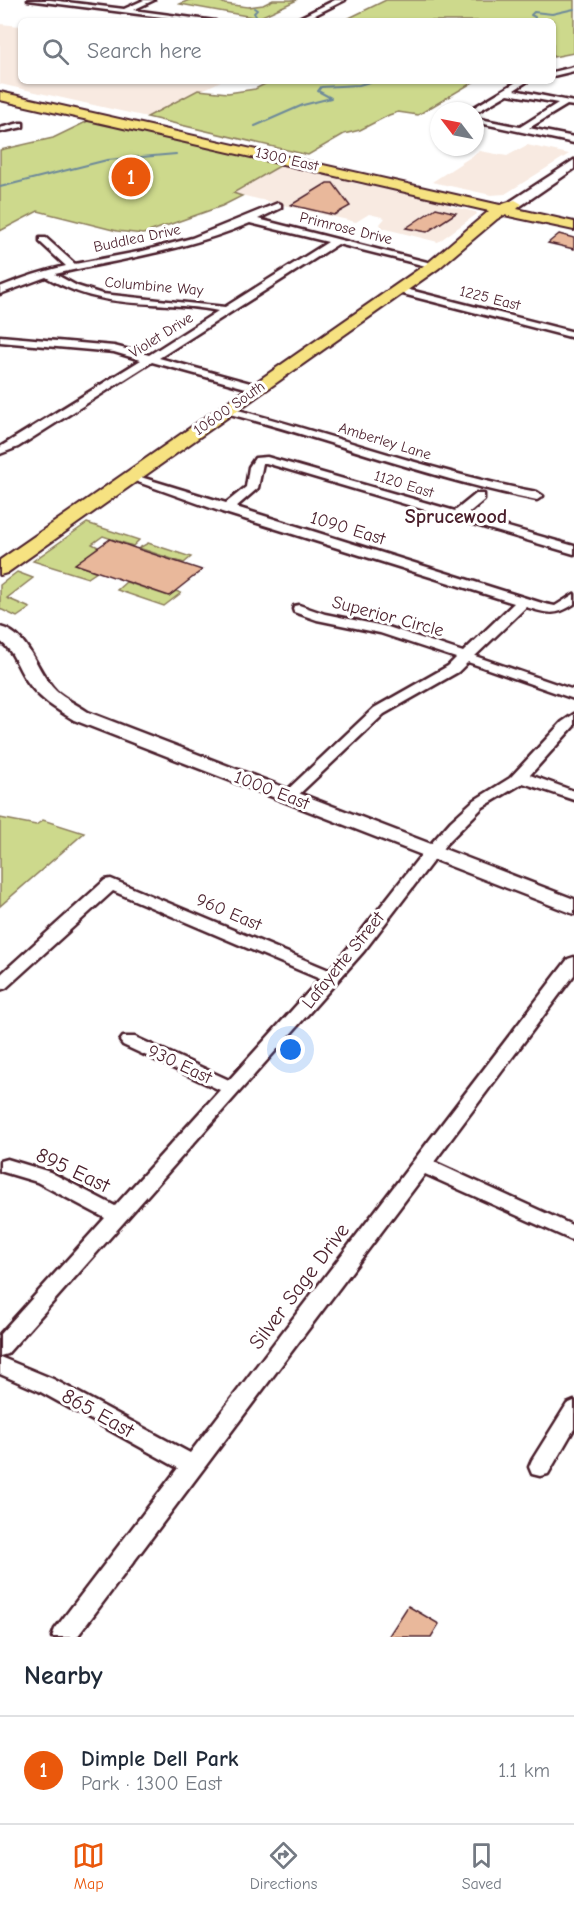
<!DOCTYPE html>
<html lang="en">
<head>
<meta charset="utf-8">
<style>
  body { margin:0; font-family:"Comic Neue",sans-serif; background:#f6f6f7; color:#1f2937 }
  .compass { position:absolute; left:430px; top:102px; width:54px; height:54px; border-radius:50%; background:#fff; box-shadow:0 2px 4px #0004; rotate:302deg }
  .you { position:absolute; left:291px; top:1050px; width:21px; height:21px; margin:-15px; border:4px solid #fff; border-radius:50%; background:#1a73e8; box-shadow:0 0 0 9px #1a73e833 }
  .badge { display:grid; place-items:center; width:39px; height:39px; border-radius:50%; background:#ea580c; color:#fff; font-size:20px; font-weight:700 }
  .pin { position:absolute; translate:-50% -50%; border:3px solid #fff; box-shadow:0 2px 6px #0006 }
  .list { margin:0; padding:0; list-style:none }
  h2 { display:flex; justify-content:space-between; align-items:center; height:78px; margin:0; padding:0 24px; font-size:26px }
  h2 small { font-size:20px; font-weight:400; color:#747a83 }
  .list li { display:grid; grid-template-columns:39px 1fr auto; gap:18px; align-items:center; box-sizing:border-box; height:108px; padding:0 24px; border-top:2px solid #e0e1e3 }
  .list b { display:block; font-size:22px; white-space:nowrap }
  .list p { margin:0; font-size:20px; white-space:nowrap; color:#747a83 }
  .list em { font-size:20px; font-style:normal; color:#747a83 }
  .icon { flex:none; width:33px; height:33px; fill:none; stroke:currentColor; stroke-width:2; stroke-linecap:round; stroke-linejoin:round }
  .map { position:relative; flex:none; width:574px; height:1637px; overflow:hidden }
  .search { position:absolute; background:#fff; box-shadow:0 2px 4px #0004; left:18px; right:18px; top:18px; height:66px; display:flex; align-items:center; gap:15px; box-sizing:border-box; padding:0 21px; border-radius:9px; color:#747a83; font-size:22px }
  .sheet { height:186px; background:#fff }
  nav { display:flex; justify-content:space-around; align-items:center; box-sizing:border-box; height:84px; border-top:2px solid #e0e1e3; background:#fff; font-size:16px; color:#747a83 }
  nav a { display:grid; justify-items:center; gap:3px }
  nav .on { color:#ea580c }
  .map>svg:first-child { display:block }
  .built { fill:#f8eae1 }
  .green { fill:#cdd98c; stroke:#8c7c5c; stroke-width:1.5 }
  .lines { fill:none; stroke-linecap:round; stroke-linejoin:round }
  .stream { stroke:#6d899a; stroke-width:2 }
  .building { fill:#e9b89b; stroke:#4a1f2b; stroke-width:1.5 }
  .street-casing { stroke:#4a1f2b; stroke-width:5 }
  .secondary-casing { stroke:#4a1f2b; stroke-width:5 }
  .primary-casing { stroke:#4a1f2b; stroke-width:4 }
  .street { fill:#fff; fill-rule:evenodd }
  .secondary { fill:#fff; fill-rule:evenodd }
  .primary { fill:#f6e281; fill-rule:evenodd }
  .labels { text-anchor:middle; stroke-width:6; stroke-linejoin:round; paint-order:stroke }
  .far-street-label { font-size:15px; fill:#4a1f2b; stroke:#fff }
  .street-label { font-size:18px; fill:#4a1f2b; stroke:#fff }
  .neighbourhood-label { font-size:20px; font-weight:bold; fill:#4a1f2b; stroke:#fff }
  .near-street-label { font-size:21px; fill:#4a1f2b; stroke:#fff }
</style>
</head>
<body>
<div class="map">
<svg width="574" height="1637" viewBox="0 0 574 1637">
  <rect width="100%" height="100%" fill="#fff"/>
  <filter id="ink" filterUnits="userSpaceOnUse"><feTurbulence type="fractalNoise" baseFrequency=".0167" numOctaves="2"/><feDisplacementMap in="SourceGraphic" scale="12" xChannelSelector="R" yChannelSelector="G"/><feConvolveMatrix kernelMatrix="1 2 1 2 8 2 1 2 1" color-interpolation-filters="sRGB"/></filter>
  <g filter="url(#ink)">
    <!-- built -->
    <g class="built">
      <polygon points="0,24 21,26 21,81 221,81 147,117 0,84"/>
      <polygon points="527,145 569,154 505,194 491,195 432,182 480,151 507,156"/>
      <polygon points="285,163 362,185 370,184 447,203 450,206 476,212 477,214 438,242 382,228 380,224 385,218 382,217 369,214 356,222 232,193"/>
    </g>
    <!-- green -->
    <g class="green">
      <polygon points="189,0 218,0 225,4 248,7 263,5 273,0 297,0 258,18 180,4"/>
      <polygon points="386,0 574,0 574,53 553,57 553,21 343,21"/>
      <polygon points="271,81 475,81 418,115 398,112 389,115 360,130 344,134 308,155 147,117 198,90 228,93 255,89"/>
      <polygon points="90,120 285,163 233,193 242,196 222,206 143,234 117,231 38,211 0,231 0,150 53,138"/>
      <polygon points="87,523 139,540 133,546 103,536 92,544 98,547 76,564 97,572 88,578 33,561"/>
      <polygon points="148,543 191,557 184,563 139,548"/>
      <polygon points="17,572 33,578 7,598 30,608 17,617 0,609 0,585"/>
      <polygon points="126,582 168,596 176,591 181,593 164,606 117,590"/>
      <polygon points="0,818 36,825 43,820 84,833 0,906"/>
    </g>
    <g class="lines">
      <!-- stream -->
      <g class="stream">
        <polyline points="254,8 257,10 254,13 256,16"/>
        <polyline points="534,21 535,17 531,15 534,12 552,14 574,9"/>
        <polyline points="255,126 303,105 331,98 318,91 321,87 359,85 373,81"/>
        <polyline points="0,187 107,160 176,154"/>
      </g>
    </g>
    <!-- building -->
    <g class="building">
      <polygon points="327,183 333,183 350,206 334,215 291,205"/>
      <polygon points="436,208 456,213 427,232 406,228"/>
      <polygon points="559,234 574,238 574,249 548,243"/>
      <polygon points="110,539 135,548 202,570 169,596 75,564"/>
      <polygon points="408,1606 439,1624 431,1637 388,1637"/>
    </g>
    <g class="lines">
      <defs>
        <g id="street">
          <polygon points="28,0 50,0 124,9 144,0 154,0 133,10 215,21 193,21"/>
          <polygon points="335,0 345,0 303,21 293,21"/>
          <polygon points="574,67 574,71 553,76 553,72"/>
          <polygon points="518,81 528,81 514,90 574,102 574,106 567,105 529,128 574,137 574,143 475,122 475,118 520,127 558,103 508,94 475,113 468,111"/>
          <polygon points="20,123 23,123 23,127 0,132 0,128"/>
          <path d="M 278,203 L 281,204 L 281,208 L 258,219 L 439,265 L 434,268 L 338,244 L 159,358 L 261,386 L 261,390 L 253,390 L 152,362 L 18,447 L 0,454 L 0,447 L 141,360 L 114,352 L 0,342 L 0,336 L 114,346 L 149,355 L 218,311 C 153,298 109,313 46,277 L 0,294 L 0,287 C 22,278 43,271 66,266 L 40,242 L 40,238 L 46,238 L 75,264 L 143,251 L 192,238 ZM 250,223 L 328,242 L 225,307 L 102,294 L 77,286 L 55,274 C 122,259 187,250 250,223 Z"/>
          <polygon points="398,287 574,332 574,338 395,292 393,290"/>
          <path d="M 226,407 C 330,433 431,472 537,492 L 543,496 L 537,500 C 430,479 328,439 222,412 L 222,408 Z"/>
          <path d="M 267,457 L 455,511 L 476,494 L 484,494 L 484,500 L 466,515 L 574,546 L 574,554 L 266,463 L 263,463 L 258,488 L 236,507 L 545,604 L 555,606 L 574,594 L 574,604 C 555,617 547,613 526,607 L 475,656 L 574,690 L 574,699 L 468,662 L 458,672 L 384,714 L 294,799 L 284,799 L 282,796 L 284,793 L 374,708 L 448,666 L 456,658 L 380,633 L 317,620 L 294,612 L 293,609 L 294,606 L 299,605 L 325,614 L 388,627 L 463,652 L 514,603 L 222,512 L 124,477 L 130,473 L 134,475 L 226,503 L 246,487 L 249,467 L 255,458 Z"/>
          <polygon points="574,714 574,726 530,775 574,791 574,800 523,783 483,807 446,844 364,951 7,1354 0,1356 0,1334 105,1218 37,1182 0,1171 0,1161 7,1159 50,1172 115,1206 220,1090 123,1045 120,1041 123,1037 135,1037 229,1080 320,979 113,891 6,988 0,990 0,975 105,880 111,879 329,970 352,943 421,855 451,821 473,801 510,778 562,722"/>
          <polygon points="574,957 574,975 434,1162 574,1226 574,1241 425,1174 77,1637 52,1637 55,1629 178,1468 39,1391 0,1374 0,1357 53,1379 190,1453 568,959"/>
          <polygon points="574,1401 574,1429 548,1474 540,1476 532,1474 529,1467 532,1460 567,1404"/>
        </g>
        <g id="secondary">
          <polygon points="574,160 574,169 519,207 511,207 509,204 511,201"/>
          <path d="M 0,627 C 31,635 35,671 56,691 C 65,699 78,705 88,712 L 574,899 L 574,914 L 74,720 C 56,709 39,699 27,681 C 17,667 14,651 0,641 Z"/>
        </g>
        <polygon id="primary" points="0,92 500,205 515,200 522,204 517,209 574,222 574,230 504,215 497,219 439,268 7,573 0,575 0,560 429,262 489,211 0,100"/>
      </defs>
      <!-- street casing -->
      <use href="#street" class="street-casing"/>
      <!-- secondary casing -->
      <use href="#secondary" class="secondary-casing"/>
      <!-- primary casing -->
      <use href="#primary" class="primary-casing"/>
      <!-- street -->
      <use href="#street" class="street"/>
      <!-- secondary -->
      <use href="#secondary" class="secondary"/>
      <!-- primary -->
      <use href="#primary" class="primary"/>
    </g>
  </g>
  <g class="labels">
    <!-- far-street labels -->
    <g class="far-street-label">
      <text transform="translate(287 159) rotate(13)" y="5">1300 East</text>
      <text transform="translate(346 228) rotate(14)" y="5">Primrose Drive</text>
      <text transform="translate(137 238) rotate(-12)" y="5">Buddlea Drive</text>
      <text transform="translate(154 286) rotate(5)" y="5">Columbine Way</text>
      <text transform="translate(490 298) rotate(14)" y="5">1225 East</text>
      <text transform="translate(161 335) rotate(-32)" y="5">Violet Drive</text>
      <text transform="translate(229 408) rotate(-35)" y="5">10600 South</text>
      <text transform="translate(385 441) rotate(17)" y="5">Amberley Lane</text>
      <text transform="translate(404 484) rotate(17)" y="5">1120 East</text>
    </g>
    <!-- street labels -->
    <g class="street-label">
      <text transform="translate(348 528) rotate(17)" y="6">1090 East</text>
      <text transform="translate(388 616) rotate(15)" y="6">Superior Circle</text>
      <text transform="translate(272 790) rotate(21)" y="6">1000 East</text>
      <text transform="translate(229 912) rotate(23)" y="6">960 East</text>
      <text transform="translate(343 960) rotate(-51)" y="6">Lafayette Street</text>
      <text transform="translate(180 1064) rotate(25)" y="6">930 East</text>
    </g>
    <!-- neighbourhood labels -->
    <g class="neighbourhood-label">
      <text x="456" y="523">Sprucewood</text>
    </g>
    <!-- near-street labels -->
    <g class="near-street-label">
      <text transform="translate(73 1170) rotate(25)" y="7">895 East</text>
      <text transform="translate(299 1286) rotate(-53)" y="7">Silver Sage Drive</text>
      <text transform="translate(98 1413) rotate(29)" y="7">865 East</text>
    </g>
  </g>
</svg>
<svg class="compass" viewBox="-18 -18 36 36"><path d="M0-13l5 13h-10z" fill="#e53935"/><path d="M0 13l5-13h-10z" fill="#747a83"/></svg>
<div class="you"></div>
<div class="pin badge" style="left:131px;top:177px">1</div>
<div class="search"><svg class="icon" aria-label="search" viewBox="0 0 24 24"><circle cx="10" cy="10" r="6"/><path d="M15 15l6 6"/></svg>Search here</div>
</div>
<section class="sheet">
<h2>Nearby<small></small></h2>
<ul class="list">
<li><span class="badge">1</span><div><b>Dimple Dell Park</b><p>Park · 1300 East</p></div><em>1.1 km</em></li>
</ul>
</section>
<nav>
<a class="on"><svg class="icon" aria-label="map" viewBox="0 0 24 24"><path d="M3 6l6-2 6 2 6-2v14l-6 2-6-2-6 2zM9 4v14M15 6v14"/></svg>Map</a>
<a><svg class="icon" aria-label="directions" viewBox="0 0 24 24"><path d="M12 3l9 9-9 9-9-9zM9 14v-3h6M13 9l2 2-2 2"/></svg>Directions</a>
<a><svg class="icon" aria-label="saved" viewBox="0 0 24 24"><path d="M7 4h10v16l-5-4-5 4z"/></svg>Saved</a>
</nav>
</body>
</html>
